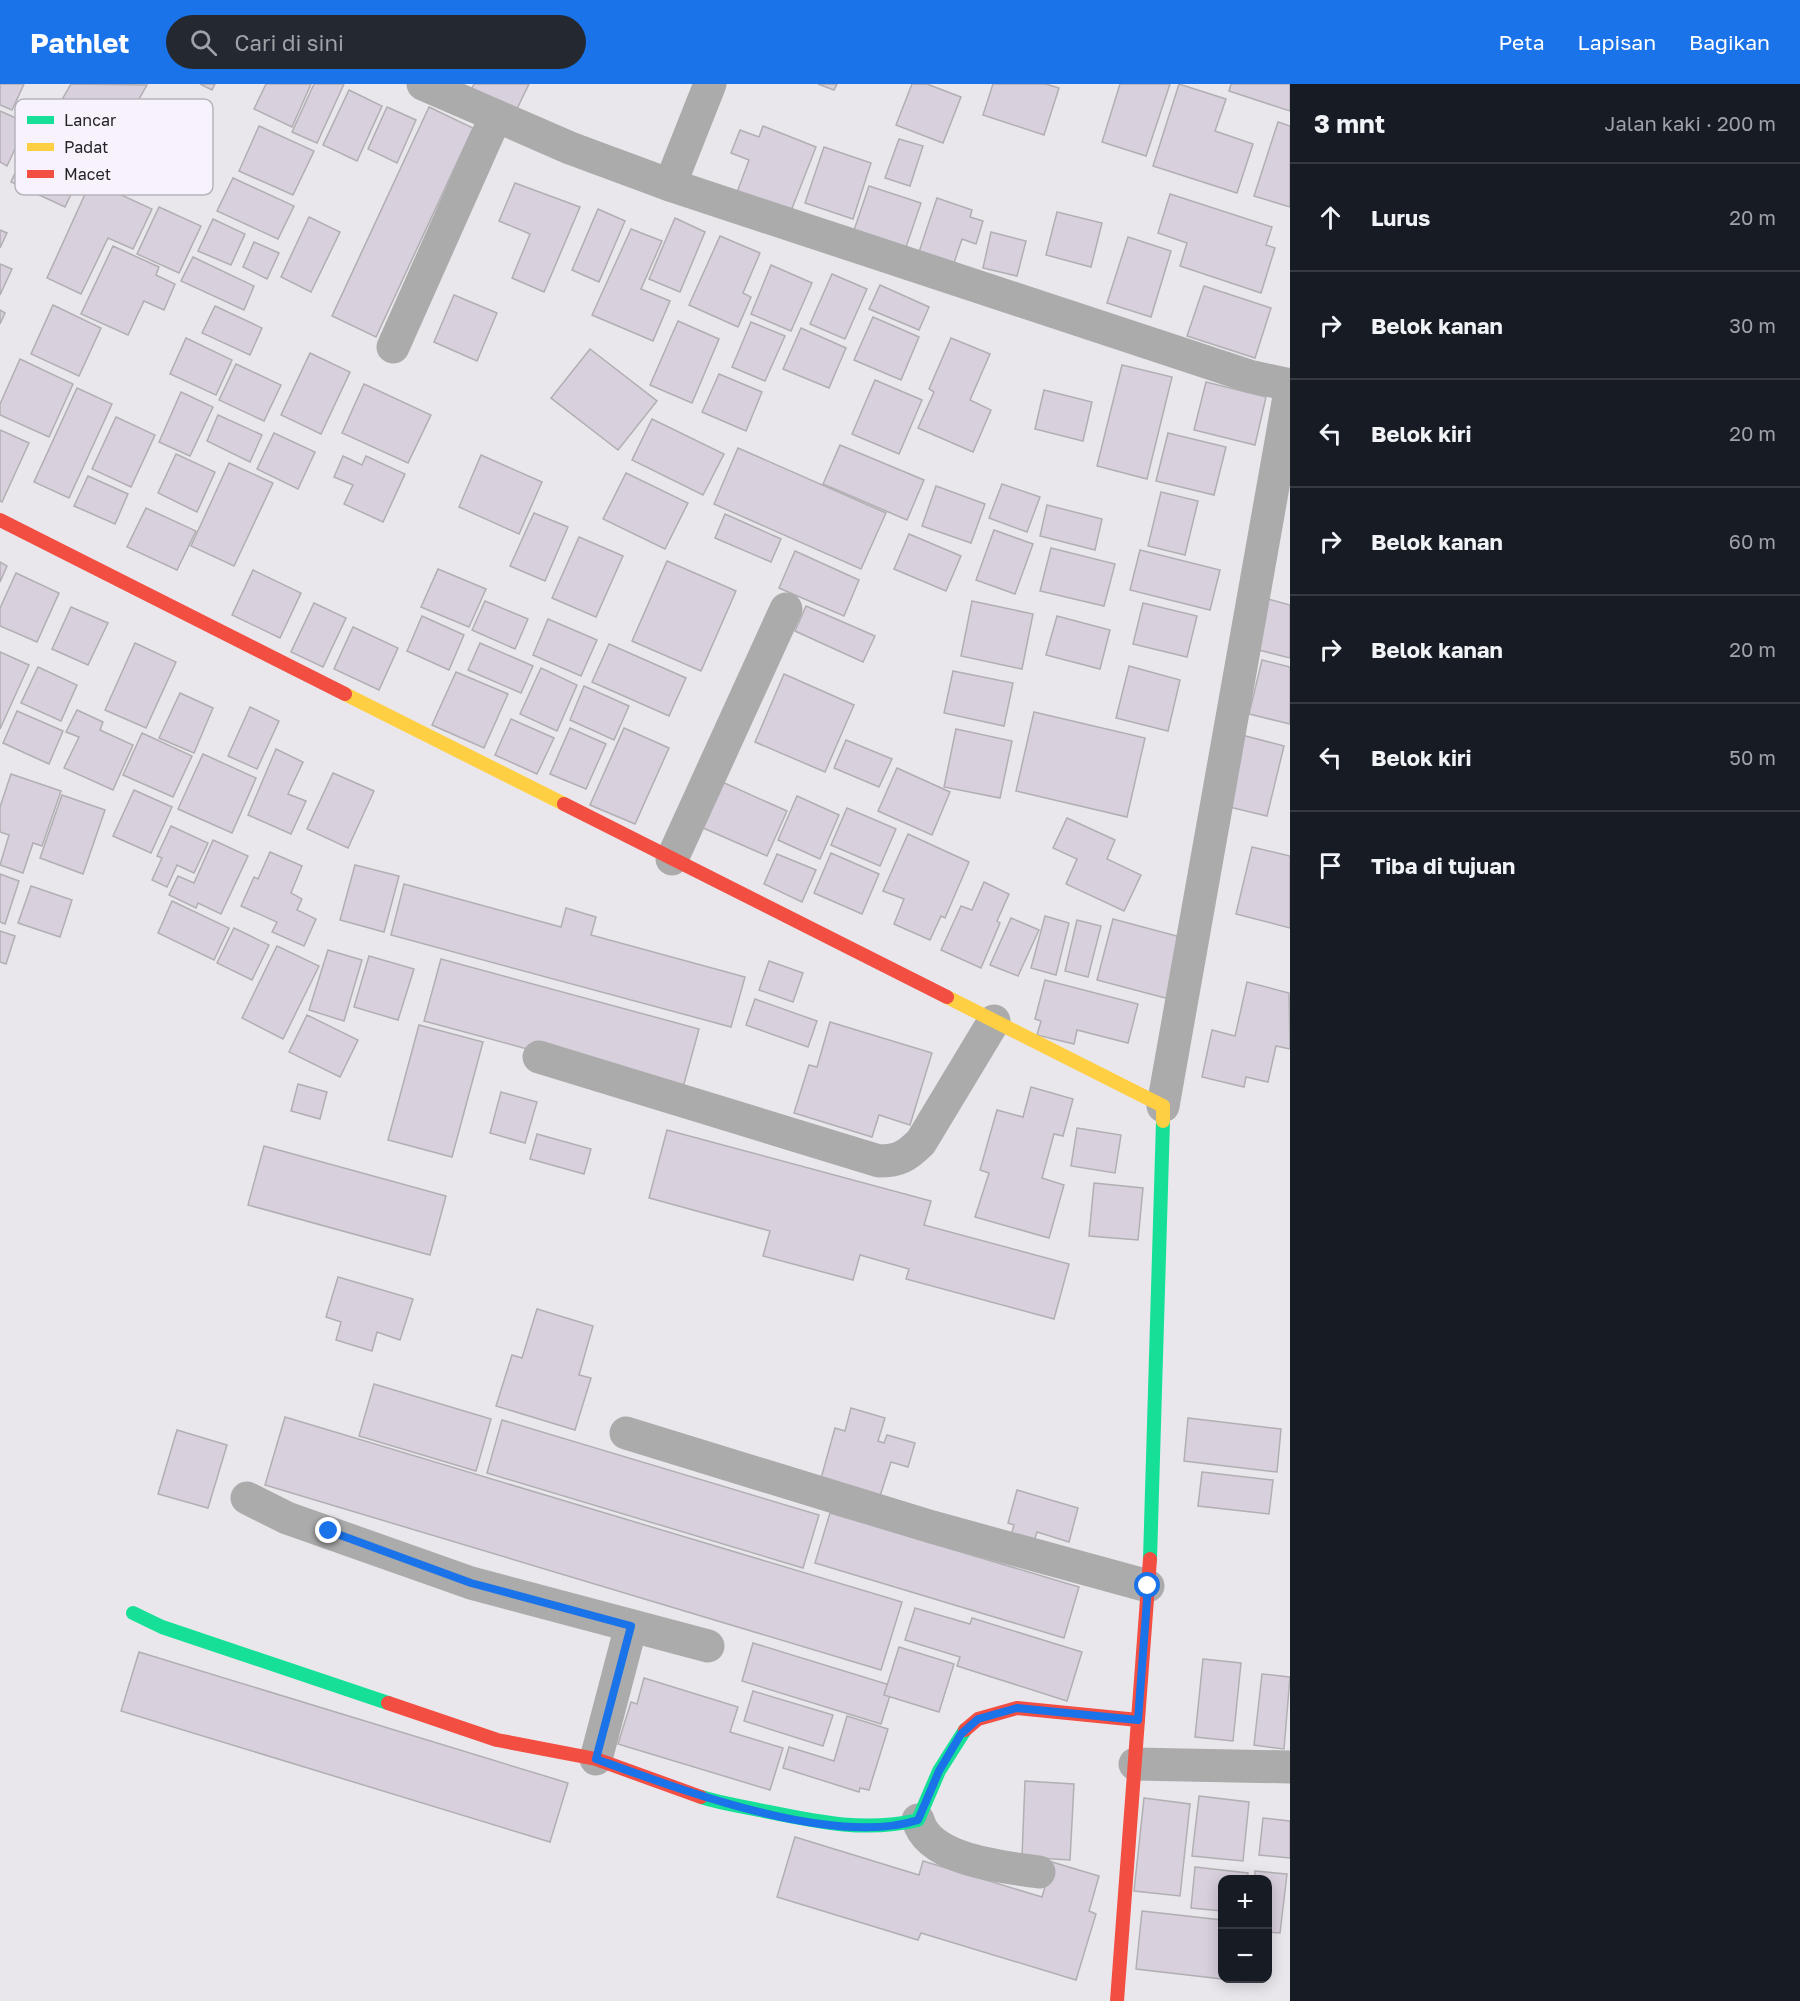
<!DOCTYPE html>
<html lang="id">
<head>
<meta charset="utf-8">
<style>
  body { margin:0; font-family:"Golos Text",sans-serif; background:#242831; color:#f1f3f6 }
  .controls { position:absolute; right:18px; bottom:18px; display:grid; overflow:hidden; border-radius:12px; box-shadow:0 3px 15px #0003 }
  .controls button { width:54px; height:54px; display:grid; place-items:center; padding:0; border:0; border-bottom:2px solid #363941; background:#171b24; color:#f1f3f6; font:30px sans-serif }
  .stop { position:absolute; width:18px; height:18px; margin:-14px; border:4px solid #1a73e8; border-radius:50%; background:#fff }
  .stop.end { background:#1a73e8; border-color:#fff; box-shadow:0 2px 6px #0008 }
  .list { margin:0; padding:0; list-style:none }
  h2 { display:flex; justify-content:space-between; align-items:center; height:78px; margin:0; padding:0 24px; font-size:26px }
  h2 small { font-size:20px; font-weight:400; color:#9ea1a6 }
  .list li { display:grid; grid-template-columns:39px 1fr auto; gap:18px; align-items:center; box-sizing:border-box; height:108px; padding:0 24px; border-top:2px solid #363941 }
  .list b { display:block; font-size:22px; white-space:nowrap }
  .list em { font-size:20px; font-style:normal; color:#9ea1a6 }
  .icon { flex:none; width:33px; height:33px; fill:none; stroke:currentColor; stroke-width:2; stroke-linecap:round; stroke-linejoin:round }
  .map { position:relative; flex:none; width:1290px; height:1917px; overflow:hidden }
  header { display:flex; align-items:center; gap:36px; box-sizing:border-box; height:84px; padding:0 30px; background:#1a73e8; color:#fff }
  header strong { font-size:28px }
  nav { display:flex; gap:33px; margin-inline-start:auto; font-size:21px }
  .search { width:420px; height:54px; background:#242831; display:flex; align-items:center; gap:15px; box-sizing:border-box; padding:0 21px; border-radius:33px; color:#9ea1a6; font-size:22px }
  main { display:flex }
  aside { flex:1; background:#171b24 }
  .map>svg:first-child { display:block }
  .building { fill:#d8d0dd; stroke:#b1afb2; stroke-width:1.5 }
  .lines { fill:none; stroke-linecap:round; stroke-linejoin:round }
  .street { stroke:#acabab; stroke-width:33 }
  .fast { stroke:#16e098; stroke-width:14 }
  .slow { stroke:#ffcf43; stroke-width:14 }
  .jam { stroke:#f24e42; stroke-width:14 }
  .route { stroke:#1a73e8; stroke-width:8 }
  .key { fill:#f7f2fc; stroke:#b8b4bc; stroke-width:1.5 }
  .key-label { font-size:16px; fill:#262428 }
</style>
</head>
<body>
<header>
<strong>Pathlet</strong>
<div class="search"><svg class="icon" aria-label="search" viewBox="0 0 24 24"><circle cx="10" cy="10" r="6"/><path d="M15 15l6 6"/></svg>Cari di sini</div>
<nav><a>Peta</a><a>Lapisan</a><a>Bagikan</a></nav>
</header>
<main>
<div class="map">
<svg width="1290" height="1917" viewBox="0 0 1290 1917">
  <rect width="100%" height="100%" fill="#eae7ec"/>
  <!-- building -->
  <g class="building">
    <polygon points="0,0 24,0 12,26 0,21"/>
    <polygon points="71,0 147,1 102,80 44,47"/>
    <polygon points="200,0 215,0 212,6"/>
    <polygon points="266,0 311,0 292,43 254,25"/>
    <polygon points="314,0 344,0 317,59 292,48"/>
    <polygon points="474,0 529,0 513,33 468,12"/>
    <polygon points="818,0 837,0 834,6"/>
    <polygon points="912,0 927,0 961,13 943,59 896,41"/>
    <polygon points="993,0 1046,0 1059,4 1044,51 983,31"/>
    <polygon points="1120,0 1170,0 1146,72 1102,58"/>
    <polygon points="1179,0 1226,15 1215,47 1253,60 1237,109 1153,82"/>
    <polygon points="1231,0 1290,0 1290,27 1229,7"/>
    <polygon points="349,6 382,22 357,77 323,61"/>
    <polygon points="387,23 416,36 397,79 368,65"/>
    <polygon points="429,23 473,44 376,253 332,232"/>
    <polygon points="0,27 27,39 7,82 0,78"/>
    <polygon points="1278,38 1290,42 1290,123 1254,112"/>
    <polygon points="259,42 314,67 293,111 239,87"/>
    <polygon points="763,42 816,63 789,132 736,111 749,76 731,69 740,46 759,53"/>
    <polygon points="899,55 923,62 910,102 885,94"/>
    <polygon points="30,56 85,81 65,123 11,98"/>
    <polygon points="824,63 871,79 853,135 805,119"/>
    <polygon points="233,94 294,122 278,155 217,127"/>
    <polygon points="91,97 152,125 133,165 108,154 81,210 47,194"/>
    <polygon points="515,99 580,123 544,208 512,194 530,150 499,137"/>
    <polygon points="869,102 921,119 903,172 851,155"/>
    <polygon points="1170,110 1272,143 1266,161 1275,164 1261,209 1180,182 1187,159 1158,149"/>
    <polygon points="937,114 972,126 970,133 983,137 976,160 962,155 953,182 918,171"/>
    <polygon points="159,123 201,142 179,189 137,170"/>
    <polygon points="598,125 625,137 599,198 572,186"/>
    <polygon points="1057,128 1102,139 1091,183 1046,171"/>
    <polygon points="309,133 340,148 311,208 281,193"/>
    <polygon points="675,134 705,148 680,208 649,195"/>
    <polygon points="213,135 245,150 231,181 198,167"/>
    <polygon points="631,145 662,157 641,205 670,217 653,257 592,231"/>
    <polygon points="0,146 7,149 0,164"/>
    <polygon points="991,148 1026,157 1017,192 983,184"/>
    <polygon points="720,152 760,169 743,209 751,213 738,243 689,221"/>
    <polygon points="1128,153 1171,167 1151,233 1107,219"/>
    <polygon points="254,158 279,169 267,195 243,183"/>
    <polygon points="113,162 159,183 156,191 175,200 164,226 144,217 128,251 81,230"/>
    <polygon points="193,173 254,202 244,226 181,197"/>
    <polygon points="0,180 12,185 0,211"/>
    <polygon points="771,181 812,199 791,247 751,230"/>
    <polygon points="832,190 867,205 845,255 810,240"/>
    <polygon points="880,201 929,223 919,246 869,225"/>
    <polygon points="1204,202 1271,224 1255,274 1187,252"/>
    <polygon points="454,211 497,229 477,277 434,258"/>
    <polygon points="53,221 101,244 79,292 31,270"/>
    <polygon points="215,222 262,244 250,271 202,249"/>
    <polygon points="0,226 5,229 0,240"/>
    <polygon points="873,233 919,253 901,296 854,276"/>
    <polygon points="678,237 719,255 692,319 650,301"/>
    <polygon points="751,238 785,252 765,297 732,283"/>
    <polygon points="801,244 846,264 829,304 783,285"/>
    <polygon points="186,254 232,276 216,311 170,290"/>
    <polygon points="951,254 990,270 970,316 991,326 973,368 918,344 934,308 929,305"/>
    <polygon points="590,265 657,317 618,366 551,314"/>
    <polygon points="310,269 350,288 321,350 281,331"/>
    <polygon points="20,275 73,300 49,353 0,331 0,320"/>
    <polygon points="236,280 281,301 264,337 219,316"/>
    <polygon points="1122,281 1172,293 1147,395 1097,382"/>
    <polygon points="719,290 762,308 746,347 702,328"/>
    <polygon points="875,296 922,316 899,370 852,350"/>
    <polygon points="1206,298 1266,313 1255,361 1194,346"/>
    <polygon points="364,300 431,331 408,379 342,349"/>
    <polygon points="77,304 112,320 69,414 34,398"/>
    <polygon points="1044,306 1092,318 1083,357 1035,345"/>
    <polygon points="181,308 213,323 190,372 159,358"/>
    <polygon points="218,331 262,351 250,378 207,357"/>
    <polygon points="116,333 155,351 131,403 92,385"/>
    <polygon points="652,335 724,370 703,411 632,376"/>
    <polygon points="0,346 29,359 2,418 0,417"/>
    <polygon points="274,349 315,368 298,405 257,385"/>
    <polygon points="1168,349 1226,363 1214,411 1156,397"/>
    <polygon points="840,361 924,396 907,436 823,400"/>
    <polygon points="738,364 886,429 861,485 714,420"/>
    <polygon points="176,370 215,388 197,428 158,409"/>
    <polygon points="481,371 542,398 519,450 459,423"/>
    <polygon points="343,372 362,381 366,372 405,390 383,438 344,420 353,401 334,393"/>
    <polygon points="229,379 273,399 234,482 191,462"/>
    <polygon points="626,389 688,419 665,465 603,435"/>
    <polygon points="88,392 128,410 115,440 74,422"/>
    <polygon points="1002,400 1040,413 1027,448 989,434"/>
    <polygon points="936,402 985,420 971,459 922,442"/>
    <polygon points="1161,408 1198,417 1185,471 1148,462"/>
    <polygon points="1047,421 1102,435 1095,466 1040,452"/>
    <polygon points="146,424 196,447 177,486 127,463"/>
    <polygon points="534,429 568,443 545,497 510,482"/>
    <polygon points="725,430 781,455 771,478 715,454"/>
    <polygon points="994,446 1033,460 1015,510 976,496"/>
    <polygon points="909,450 961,472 946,507 894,485"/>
    <polygon points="579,453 623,472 596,533 552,514"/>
    <polygon points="1051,464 1115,480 1104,522 1040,507"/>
    <polygon points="1140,466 1220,486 1210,526 1130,506"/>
    <polygon points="795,467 859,496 844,532 779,504"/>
    <polygon points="667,477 736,507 701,587 632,557"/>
    <polygon points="0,478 7,482 0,498"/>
    <polygon points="438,485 486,505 469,543 421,523"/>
    <polygon points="253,486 301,509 280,554 232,531"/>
    <polygon points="16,489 59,509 37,558 0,542 0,524"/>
    <polygon points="1268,515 1290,521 1290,574 1255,565"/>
    <polygon points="485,517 528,535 515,565 472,546"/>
    <polygon points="972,517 1033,530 1022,585 961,572"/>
    <polygon points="314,519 346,534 323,583 291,568"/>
    <polygon points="1143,519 1197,532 1187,573 1133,560"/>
    <polygon points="806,522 875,552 863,578 795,547"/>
    <polygon points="71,523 108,539 88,581 52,565"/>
    <polygon points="422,532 464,551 449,586 407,567"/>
    <polygon points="1057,532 1110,546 1100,585 1046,571"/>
    <polygon points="548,535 597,556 581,592 533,571"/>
    <polygon points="353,543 398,564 379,606 334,585"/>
    <polygon points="135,559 176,578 146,644 105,626"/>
    <polygon points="480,559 533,582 521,609 468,586"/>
    <polygon points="609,560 686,594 669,632 592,598"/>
    <polygon points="0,568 29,581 0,645"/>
    <polygon points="1262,576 1290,583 1290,640 1249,630"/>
    <polygon points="1129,582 1180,596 1168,647 1116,634"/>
    <polygon points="38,583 77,601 61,637 21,619"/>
    <polygon points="541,584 577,601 557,647 520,630"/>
    <polygon points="953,587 1013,599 1004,642 944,629"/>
    <polygon points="456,588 508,610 484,664 432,641"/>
    <polygon points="784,590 854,621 825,688 755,658"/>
    <polygon points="584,602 629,622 614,656 570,636"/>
    <polygon points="180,609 213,624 194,669 159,654"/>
    <polygon points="250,623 279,637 257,685 228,672"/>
    <polygon points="77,626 103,638 100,646 133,661 113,706 64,684 79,653 66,648"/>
    <polygon points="17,627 63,647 49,680 3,659"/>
    <polygon points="1034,628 1145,654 1127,733 1016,707"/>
    <polygon points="511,635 554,654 537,690 495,671"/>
    <polygon points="570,644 606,660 586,705 550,690"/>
    <polygon points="624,644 669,664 635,740 590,721"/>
    <polygon points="956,645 1012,657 1000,714 944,703"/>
    <polygon points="142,649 192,672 173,713 123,691"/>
    <polygon points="1238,650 1284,662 1267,732 1221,721"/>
    <polygon points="846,656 892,675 879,703 834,684"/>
    <polygon points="276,665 303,678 288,710 306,717 291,750 248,731"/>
    <polygon points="203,670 256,694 232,749 178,725"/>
    <polygon points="897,684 950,708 932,751 878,727"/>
    <polygon points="333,689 374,707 348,764 307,745"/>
    <polygon points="11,690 61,707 42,762 33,759 23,789 0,781 9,751 0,748 0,723"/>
    <polygon points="720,697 787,727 767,772 701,743"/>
    <polygon points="134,706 172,723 151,769 113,752"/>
    <polygon points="62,711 105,726 83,790 40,774"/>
    <polygon points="797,712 839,731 820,775 778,756"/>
    <polygon points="847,724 896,745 880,782 831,761"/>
    <polygon points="1067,734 1115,756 1107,775 1141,791 1124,827 1066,800 1077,775 1053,764"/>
    <polygon points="171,742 208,759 194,789 177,781 167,803 152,796 162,774 157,772"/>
    <polygon points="908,750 969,778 945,834 941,832 930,856 894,840 904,815 883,807"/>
    <polygon points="213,756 248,772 221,830 198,819 196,824 169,811 178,792 194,799"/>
    <polygon points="1252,763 1290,772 1290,844 1236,830"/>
    <polygon points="270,768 302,782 291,809 302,815 297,826 316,835 304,862 272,848 277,838 241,822 254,793 258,795"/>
    <polygon points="831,769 879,790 862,830 814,809"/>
    <polygon points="777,770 816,786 802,818 764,800"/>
    <polygon points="355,781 399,792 384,848 340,836"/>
    <polygon points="0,790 19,797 5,840 0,838"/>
    <polygon points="984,798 1009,810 997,837 1000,839 981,884 941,866 961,822 972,826"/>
    <polygon points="404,800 561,843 566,824 596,833 591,851 745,893 731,943 391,851"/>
    <polygon points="31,802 72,816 60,853 18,839"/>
    <polygon points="172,817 229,844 214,876 158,849"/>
    <polygon points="1045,832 1069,839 1056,891 1031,884"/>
    <polygon points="1011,834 1039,846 1018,892 990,881"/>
    <polygon points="1113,835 1188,855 1173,916 1097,896"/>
    <polygon points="1077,836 1101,842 1088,893 1065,887"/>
    <polygon points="234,844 269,861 252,896 217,879"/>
    <polygon points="0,847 15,852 6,880 0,878"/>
    <polygon points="277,862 319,882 283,955 242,934"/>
    <polygon points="328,866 362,876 344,937 309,926"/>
    <polygon points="369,872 414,885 398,936 354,923"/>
    <polygon points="441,875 699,945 682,1007 424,937"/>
    <polygon points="769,877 803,889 793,918 759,906"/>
    <polygon points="1045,896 1138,920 1128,959 1077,946 1074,960 1037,951 1041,937 1035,935"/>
    <polygon points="1247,898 1289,909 1290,965 1276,962 1268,998 1246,993 1244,1003 1202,993 1212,946 1235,952"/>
    <polygon points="755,915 817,937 808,963 746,941"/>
    <polygon points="307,931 358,956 340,993 289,968"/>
    <polygon points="830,938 932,969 910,1041 879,1031 872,1053 794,1029 809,981 817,983"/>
    <polygon points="419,941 483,958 452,1073 388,1056"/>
    <polygon points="298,1000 327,1008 320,1035 291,1027"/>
    <polygon points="1031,1003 1073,1015 1063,1052 1054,1050 1042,1094 1064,1101 1049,1154 975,1133 989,1089 980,1086 997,1026 1023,1033"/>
    <polygon points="501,1008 537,1018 525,1059 490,1049"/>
    <polygon points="1077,1044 1121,1051 1115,1089 1071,1082"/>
    <polygon points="667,1046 931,1117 924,1141 1069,1180 1054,1235 906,1195 909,1185 860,1171 853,1196 763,1172 770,1147 649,1114"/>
    <polygon points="537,1050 591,1065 584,1090 530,1075"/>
    <polygon points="264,1062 446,1112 430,1171 248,1121"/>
    <polygon points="1094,1099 1143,1104 1138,1156 1089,1152"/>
    <polygon points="338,1193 413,1215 400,1256 377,1248 372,1267 336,1256 341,1238 326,1233"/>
    <polygon points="537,1225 593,1242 579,1291 591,1294 575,1346 496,1322 512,1271 522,1274"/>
    <polygon points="374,1300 491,1335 476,1387 359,1352"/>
    <polygon points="851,1324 885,1334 878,1357 884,1359 887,1351 915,1359 908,1383 891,1378 879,1415 820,1398 835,1344 845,1347"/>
    <polygon points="285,1333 902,1518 881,1586 265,1401"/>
    <polygon points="1188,1334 1281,1345 1277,1388 1184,1377"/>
    <polygon points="502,1336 819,1431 803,1484 487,1389"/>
    <polygon points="177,1346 227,1361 208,1424 158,1410"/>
    <polygon points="1202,1388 1273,1396 1269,1430 1198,1422"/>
    <polygon points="1017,1406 1078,1424 1069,1458 1037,1448 1032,1464 1009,1458 1014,1441 1008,1439"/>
    <polygon points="830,1429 1079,1503 1064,1554 815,1479"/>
    <polygon points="915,1524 970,1540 972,1534 1082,1568 1067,1617 957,1582 960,1573 905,1556"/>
    <polygon points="753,1559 893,1602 881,1640 742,1597"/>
    <polygon points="899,1563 954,1580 939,1628 884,1611"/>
    <polygon points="139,1568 568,1699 550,1758 121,1627"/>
    <polygon points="1203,1575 1241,1579 1233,1657 1195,1653"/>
    <polygon points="1262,1590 1290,1593 1284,1665 1254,1661"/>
    <polygon points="644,1594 738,1623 730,1648 783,1664 770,1706 618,1660 631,1618 637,1620"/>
    <polygon points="753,1607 833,1631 823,1662 744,1637"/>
    <polygon points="847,1632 888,1645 869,1706 860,1704 859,1708 783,1684 789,1663 834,1677"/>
    <polygon points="1025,1697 1074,1700 1070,1776 1022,1773"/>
    <polygon points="1199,1712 1249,1718 1243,1777 1192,1772"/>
    <polygon points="1144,1714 1190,1720 1180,1812 1134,1807"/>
    <polygon points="1263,1734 1290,1737 1290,1774 1259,1771"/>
    <polygon points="795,1753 919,1791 923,1777 1042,1813 1052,1778 1099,1792 1089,1827 1096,1830 1076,1896 921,1849 918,1856 777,1813"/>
    <polygon points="1195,1783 1248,1789 1247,1796 1222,1796 1222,1827 1191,1824"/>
    <polygon points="1255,1787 1287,1790 1280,1849 1268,1848 1268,1796 1255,1796"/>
    <polygon points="1142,1827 1222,1836 1222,1894 1231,1896 1136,1885"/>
  </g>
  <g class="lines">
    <!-- street -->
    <g class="street">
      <polyline points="423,0 570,64 670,101 1249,292 1290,301"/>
      <polyline points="670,101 710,0"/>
      <polyline points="393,263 496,32"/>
      <polyline points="672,775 786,525"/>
      <path d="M 539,973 L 879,1077 C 899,1077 907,1072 921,1058 L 994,937"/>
      <polyline points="1163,1022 1290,307"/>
      <polyline points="626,1349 932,1443 1148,1502"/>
      <polyline points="247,1414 287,1434 471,1499 708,1562"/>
      <polyline points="596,1675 631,1542"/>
      <polyline points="1135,1680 1290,1683"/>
      <path d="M 918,1736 C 929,1777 1004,1783 1039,1788"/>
    </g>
    <!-- fast -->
    <g class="fast">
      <polyline points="1150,1475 1163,1037"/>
      <polyline points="133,1529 162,1543 388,1619"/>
      <path d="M 701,1713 C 720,1719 740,1722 759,1726 C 813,1737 864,1749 918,1736 L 939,1687 L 965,1646"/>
    </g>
    <!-- slow -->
    <g class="slow">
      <polyline points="345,610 564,720"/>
      <polyline points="947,913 1163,1022 1163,1037"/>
    </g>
    <!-- jam -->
    <g class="jam">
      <polyline points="0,436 345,610"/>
      <polyline points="564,720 947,913"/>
      <polyline points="388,1619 497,1656 596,1675 701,1713"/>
      <polyline points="965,1646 978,1635 1017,1624 1138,1636"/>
      <polyline points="1117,1917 1150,1475"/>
    </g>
  </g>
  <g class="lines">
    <!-- route -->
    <path class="route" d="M 329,1447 L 471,1499 L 631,1542 L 596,1675 C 679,1705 833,1764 918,1736 L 939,1687 L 961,1650 L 978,1635 L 1017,1624 L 1138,1636 L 1148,1502"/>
  </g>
  <!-- legend -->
  <rect x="15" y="15" width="198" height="96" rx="9" class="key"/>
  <rect x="27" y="32" width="27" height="8" fill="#16e098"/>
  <rect x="27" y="59" width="27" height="8" fill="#ffcf43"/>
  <rect x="27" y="86" width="27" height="8" fill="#f24e42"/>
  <g class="key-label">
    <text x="64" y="42">Lancar</text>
    <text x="64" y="69">Padat</text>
    <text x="64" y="96">Macet</text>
  </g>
</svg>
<div class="controls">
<button>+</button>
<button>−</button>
</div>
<div class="stop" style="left:1148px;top:1502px"></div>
<div class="stop end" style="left:329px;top:1447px"></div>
</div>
<aside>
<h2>3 mnt<small>Jalan kaki · 200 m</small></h2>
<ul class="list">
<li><svg class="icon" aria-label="ahead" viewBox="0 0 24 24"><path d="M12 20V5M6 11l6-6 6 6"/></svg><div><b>Lurus</b></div><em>20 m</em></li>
<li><svg class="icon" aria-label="right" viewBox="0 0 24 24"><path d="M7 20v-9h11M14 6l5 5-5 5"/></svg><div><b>Belok kanan</b></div><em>30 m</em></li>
<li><svg class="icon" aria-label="left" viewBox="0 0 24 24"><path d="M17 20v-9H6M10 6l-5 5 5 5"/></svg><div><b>Belok kiri</b></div><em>20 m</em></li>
<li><svg class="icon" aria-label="right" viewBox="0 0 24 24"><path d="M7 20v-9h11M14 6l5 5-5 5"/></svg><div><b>Belok kanan</b></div><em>60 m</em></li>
<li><svg class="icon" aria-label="right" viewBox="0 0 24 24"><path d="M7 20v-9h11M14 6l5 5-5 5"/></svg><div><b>Belok kanan</b></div><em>20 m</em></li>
<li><svg class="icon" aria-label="left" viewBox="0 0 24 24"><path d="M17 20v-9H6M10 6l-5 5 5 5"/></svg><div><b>Belok kiri</b></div><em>50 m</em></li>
<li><svg class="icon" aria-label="arrive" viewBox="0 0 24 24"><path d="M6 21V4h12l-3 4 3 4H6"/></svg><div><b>Tiba di tujuan</b></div></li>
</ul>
</aside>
</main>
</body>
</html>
